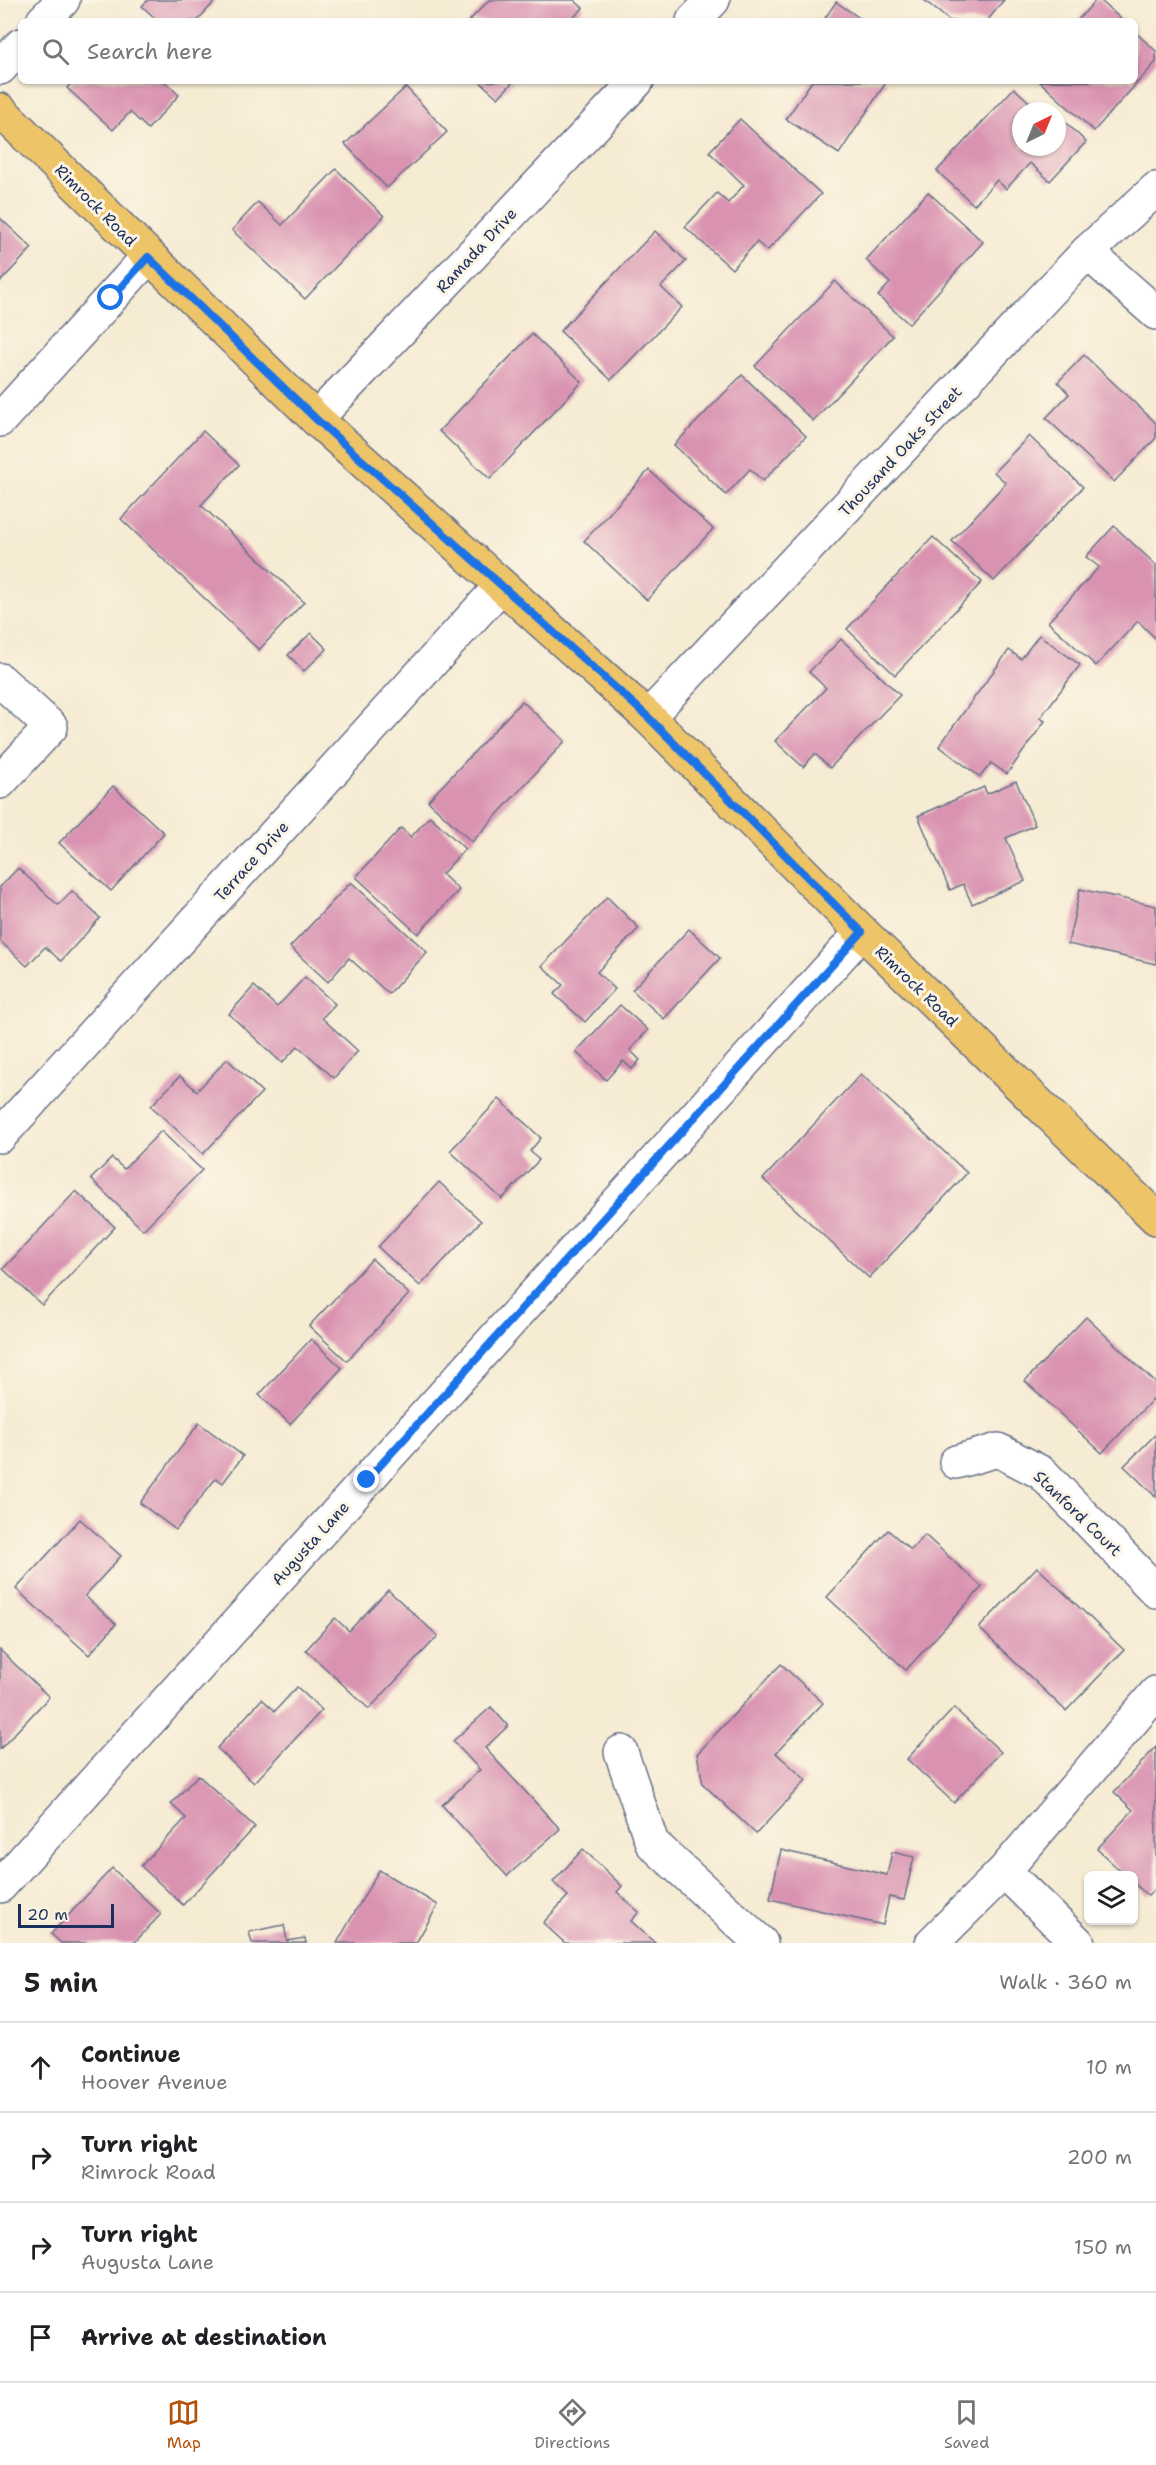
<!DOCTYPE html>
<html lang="en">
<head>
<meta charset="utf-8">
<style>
  body { margin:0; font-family:"Shantell Sans",sans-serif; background:#f2f2f2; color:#202124 }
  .controls { position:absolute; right:18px; bottom:18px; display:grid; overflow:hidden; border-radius:9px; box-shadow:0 2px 4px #0004 }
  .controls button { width:54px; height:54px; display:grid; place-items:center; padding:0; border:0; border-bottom:2px solid #e0e0e0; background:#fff; color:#202124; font:30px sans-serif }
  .compass { position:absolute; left:1012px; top:102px; width:54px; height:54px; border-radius:50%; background:#fff; box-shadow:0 2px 4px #0004; rotate:43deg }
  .scale { position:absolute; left:18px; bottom:15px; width:96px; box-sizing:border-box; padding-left:6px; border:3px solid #1b2f5e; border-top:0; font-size:16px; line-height:21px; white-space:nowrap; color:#1b2f5e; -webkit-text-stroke:4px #fcf5e5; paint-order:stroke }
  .stop { position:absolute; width:18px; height:18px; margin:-14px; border:4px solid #1a73e8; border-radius:50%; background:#fff }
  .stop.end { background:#1a73e8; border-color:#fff; box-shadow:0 2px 6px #0008 }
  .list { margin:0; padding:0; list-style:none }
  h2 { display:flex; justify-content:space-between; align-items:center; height:78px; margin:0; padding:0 24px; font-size:26px }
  h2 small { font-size:20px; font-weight:400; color:#757577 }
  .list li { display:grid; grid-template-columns:39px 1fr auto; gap:18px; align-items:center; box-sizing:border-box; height:90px; padding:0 24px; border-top:2px solid #e0e0e0 }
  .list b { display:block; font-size:22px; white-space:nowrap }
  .list p { margin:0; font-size:20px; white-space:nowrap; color:#757577 }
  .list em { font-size:20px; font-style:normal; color:#757577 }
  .icon { flex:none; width:33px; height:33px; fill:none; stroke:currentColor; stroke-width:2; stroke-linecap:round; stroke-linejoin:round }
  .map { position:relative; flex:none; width:1156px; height:1943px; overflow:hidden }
  .search { position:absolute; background:#fff; box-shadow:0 2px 4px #0004; left:18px; right:18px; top:18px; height:66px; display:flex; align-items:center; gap:15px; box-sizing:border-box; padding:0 21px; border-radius:9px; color:#757577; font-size:22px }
  .sheet { height:438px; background:#fff }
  nav { display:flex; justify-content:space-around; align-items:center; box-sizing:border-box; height:84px; border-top:2px solid #e0e0e0; background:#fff; font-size:16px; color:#757577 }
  nav a { display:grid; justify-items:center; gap:3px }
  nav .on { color:#b45309 }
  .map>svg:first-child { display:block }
  .building { fill:#d993b1 }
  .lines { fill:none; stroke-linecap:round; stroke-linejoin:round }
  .minor-casing { stroke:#687187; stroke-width:36 }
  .major-casing { stroke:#687187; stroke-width:36 }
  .minor { stroke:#fff; stroke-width:33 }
  .major { stroke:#eec469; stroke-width:33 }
  .route { stroke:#1a73e8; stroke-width:8 }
  .labels { text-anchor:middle; stroke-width:6; stroke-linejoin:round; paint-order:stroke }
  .street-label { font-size:16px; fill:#1b2f5e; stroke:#fcf5e5 }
</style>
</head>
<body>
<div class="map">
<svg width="1156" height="1943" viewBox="0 0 1156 1943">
  <rect width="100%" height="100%" fill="#fcf5e5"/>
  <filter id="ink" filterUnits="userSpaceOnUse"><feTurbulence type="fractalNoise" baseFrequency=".0167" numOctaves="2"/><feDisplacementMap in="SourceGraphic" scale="12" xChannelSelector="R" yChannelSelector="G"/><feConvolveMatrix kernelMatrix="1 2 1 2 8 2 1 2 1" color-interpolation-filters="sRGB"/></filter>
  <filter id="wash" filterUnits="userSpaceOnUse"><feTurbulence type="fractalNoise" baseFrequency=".008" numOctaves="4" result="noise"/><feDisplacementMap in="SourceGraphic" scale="24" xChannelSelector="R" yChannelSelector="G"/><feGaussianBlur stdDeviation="1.35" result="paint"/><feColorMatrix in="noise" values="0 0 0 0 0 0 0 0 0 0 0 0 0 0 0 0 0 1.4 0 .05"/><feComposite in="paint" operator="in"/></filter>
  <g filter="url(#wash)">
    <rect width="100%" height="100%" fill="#f6ebd3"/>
    <g id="blocks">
      <!-- building -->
      <g class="building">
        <polygon points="148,0 216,0 197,21 158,21 142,6"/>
        <polygon points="489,0 574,0 583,8 570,21 469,21"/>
        <polygon points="924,0 1004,0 987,21 950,21"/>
        <polygon points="1096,0 1100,0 1123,21 1077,21"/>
        <polygon points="836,2 864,21 823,21"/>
        <polygon points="1135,32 1156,51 1156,62 1094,131 1039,81 1135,81"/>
        <polygon points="73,81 164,81 179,95 148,129 130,112 113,130 67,88"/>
        <polygon points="479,81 514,81 498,98"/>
        <polygon points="812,81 887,81 839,154 786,119"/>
        <polygon points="406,87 447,132 387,188 345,144"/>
        <polygon points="1014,88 1039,111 1021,111 1021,147 1057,147 1057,114 1086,142 1050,181 1030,163 1006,189 997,180 974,205 937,171"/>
        <polygon points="740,119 821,194 767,251 757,242 732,269 685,227 717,193 728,203 744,185 709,152"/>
        <polygon points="336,169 384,216 305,299 232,230 258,202 282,225"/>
        <polygon points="928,192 983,242 909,324 878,296 890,283 866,260"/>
        <polygon points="0,218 32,248 0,282"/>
        <polygon points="655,231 686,261 661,287 682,307 611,380 560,331"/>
        <polygon points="835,281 893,336 813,421 755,366"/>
        <polygon points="532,334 582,382 490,479 439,431"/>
        <polygon points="1084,355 1156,423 1156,438 1114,482 1046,418 1069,394 1058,382"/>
        <polygon points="742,375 806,436 763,481 750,469 726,495 674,445"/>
        <polygon points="203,431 239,465 201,505 304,602 259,650 121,519"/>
        <polygon points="1029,436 1083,487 994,581 952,541 1006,483 994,472"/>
        <polygon points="649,470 713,529 647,600 584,541"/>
        <polygon points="1114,526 1156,565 1156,639 1138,621 1096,666 1048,622 1099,567 1086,557"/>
        <polygon points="933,537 982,582 895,675 847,629"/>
        <polygon points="311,633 327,649 304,671 288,655"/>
        <polygon points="1039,635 1080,665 1040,718 1045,721 1007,774 991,763 980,777 939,746 1009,650 1021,659"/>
        <polygon points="841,639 900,695 830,768 815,754 803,767 775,741 826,688 809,672"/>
        <polygon points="522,701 565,741 472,842 428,801"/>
        <polygon points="1016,781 1035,825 1006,838 1025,881 972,904 963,884 950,890 918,816 984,787 987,794"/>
        <polygon points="113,786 164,833 111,891 59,843"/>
        <polygon points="430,816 465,849 442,874 459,890 418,934 356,877 401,828 411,837"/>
        <polygon points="18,868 58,905 72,891 100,918 61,961 45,947 27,966 0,941 0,887"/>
        <polygon points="351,882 427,952 389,994 349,958 328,982 290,947"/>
        <polygon points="1080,889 1156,906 1156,964 1068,944"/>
        <polygon points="607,897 639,928 597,972 615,989 585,1022 554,994 563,985 542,966"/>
        <polygon points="689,929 720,958 664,1019 632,990"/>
        <polygon points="305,977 335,1004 322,1018 358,1051 334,1078 298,1046 282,1063 229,1014 254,986 277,1007"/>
        <polygon points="620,1005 648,1030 630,1050 640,1060 632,1069 623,1061 606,1080 576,1052"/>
        <polygon points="227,1059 262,1092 203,1154 151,1106 180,1076 197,1091"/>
        <polygon points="861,1074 967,1173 869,1278 763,1179"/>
        <polygon points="499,1099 541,1138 530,1151 539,1160 502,1199 450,1151"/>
        <polygon points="161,1131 202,1170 143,1230 91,1179 112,1158 124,1169"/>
        <polygon points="439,1182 481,1221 420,1286 378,1247"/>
        <polygon points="76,1191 115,1227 42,1305 3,1269"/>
        <polygon points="372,1259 409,1294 347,1361 309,1326"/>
        <polygon points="1086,1317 1156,1383 1156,1396 1102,1453 1025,1381"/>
        <polygon points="311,1339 342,1368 290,1424 259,1395"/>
        <polygon points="199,1423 243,1456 223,1483 216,1478 176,1530 140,1503"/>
        <polygon points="1156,1434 1156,1497 1124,1466"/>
        <polygon points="80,1519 121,1556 85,1596 116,1624 89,1655 16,1589"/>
        <polygon points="888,1530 911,1550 925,1535 982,1587 906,1670 827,1597"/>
        <polygon points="1037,1567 1124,1650 1066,1711 979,1628"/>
        <polygon points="388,1590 438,1636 369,1709 306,1650 335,1618 349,1631"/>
        <polygon points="0,1650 49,1697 0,1749"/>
        <polygon points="781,1664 823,1703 776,1753 806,1780 756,1834 703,1784 697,1754"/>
        <polygon points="297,1687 322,1710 254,1783 217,1748 262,1699 275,1711"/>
        <polygon points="491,1707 508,1726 485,1748 560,1829 507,1876 442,1805 480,1770 453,1741"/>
        <polygon points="954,1708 1001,1752 954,1803 907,1759"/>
        <polygon points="1156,1747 1156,1888 1148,1896 1134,1883 1134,1876 1126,1876 1097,1849 1133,1810 1114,1792"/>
        <polygon points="198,1775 255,1827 183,1905 141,1866 186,1818 171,1804"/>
        <polygon points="583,1849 622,1886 617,1892 639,1912 631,1921 655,1943 565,1943 543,1923 568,1896 553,1882"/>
        <polygon points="781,1850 887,1875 892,1852 914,1857 904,1900 889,1897 883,1925 770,1899"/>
        <polygon points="112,1868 161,1914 134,1943 61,1943 51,1934"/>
        <polygon points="379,1870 438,1905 416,1943 337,1943"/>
        <polygon points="284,1925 287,1941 305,1938 306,1943 252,1943 249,1932"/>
      </g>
    </g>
  </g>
  <g filter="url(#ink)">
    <use href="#blocks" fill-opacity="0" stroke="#687187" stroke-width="1.5"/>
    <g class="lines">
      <defs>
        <g id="minor">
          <polyline points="43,21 63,0"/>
          <polyline points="693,21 713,0"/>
          <polyline points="0,68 21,45"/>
          <polyline points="1087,252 1156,313"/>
          <polyline points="316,419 637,81"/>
          <polyline points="0,420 148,257"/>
          <polyline points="0,680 51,727 0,782"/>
          <polyline points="648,717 1087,252 1156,189"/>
          <polyline points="0,1136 501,586"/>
          <polyline points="956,1462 998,1450 1042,1473 1156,1591"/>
          <polyline points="621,1752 652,1843 761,1943"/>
          <polyline points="1004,1871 1078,1943"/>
          <polyline points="0,1886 862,932"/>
          <polyline points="932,1943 1004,1871 1156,1693"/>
        </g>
        <polyline id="major" points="0,110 316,419 648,717 862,932 1156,1218"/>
      </defs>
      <!-- minor casing -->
      <use href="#minor" class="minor-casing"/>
      <!-- major casing -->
      <use href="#major" class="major-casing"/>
      <!-- minor -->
      <use href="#minor" class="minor"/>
      <!-- major -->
      <use href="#major" class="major"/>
    </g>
  </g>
  <g class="lines" filter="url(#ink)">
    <!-- route -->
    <polyline class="route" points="111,298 148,257 316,419 648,717 862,932 367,1480"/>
  </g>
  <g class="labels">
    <!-- street labels -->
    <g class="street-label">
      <text transform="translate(96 205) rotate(45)" y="6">Rimrock Road</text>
      <text transform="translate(476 250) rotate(-47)" y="6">Ramada Drive</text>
      <text transform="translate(900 451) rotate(-47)" y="6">Thousand Oaks Street</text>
      <text transform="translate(251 861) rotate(-48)" y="6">Terrace Drive</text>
      <text transform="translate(917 986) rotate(44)" y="6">Rimrock Road</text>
      <text transform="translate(1078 1513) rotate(44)" y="6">Stanford Court</text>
      <text transform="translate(310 1543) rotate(-48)" y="6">Augusta Lane</text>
    </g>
  </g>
</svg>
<div class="controls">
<button><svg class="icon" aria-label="layers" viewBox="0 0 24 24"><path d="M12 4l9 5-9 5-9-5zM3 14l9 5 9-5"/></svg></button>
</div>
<svg class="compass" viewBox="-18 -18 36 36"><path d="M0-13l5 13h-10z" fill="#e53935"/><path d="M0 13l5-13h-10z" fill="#757577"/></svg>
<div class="scale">20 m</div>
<div class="stop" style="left:111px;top:298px"></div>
<div class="stop end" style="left:367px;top:1480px"></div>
<div class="search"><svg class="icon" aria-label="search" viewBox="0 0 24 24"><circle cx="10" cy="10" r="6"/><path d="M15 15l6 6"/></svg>Search here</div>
</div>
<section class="sheet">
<h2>5 min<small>Walk · 360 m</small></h2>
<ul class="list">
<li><svg class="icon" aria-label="ahead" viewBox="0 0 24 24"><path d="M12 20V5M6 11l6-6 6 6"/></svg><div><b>Continue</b><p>Hoover Avenue</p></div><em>10 m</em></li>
<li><svg class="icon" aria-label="right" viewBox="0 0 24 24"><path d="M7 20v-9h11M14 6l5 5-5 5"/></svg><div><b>Turn right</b><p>Rimrock Road</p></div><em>200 m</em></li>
<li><svg class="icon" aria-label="right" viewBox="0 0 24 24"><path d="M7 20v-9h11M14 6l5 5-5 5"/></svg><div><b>Turn right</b><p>Augusta Lane</p></div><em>150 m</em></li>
<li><svg class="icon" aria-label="arrive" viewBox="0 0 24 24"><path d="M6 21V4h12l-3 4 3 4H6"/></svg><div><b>Arrive at destination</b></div></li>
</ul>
</section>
<nav>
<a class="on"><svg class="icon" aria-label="map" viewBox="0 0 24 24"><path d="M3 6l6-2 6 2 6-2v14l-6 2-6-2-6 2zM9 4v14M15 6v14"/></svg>Map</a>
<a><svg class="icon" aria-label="directions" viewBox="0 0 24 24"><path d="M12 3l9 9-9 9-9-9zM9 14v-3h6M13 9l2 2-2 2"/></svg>Directions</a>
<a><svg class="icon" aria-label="saved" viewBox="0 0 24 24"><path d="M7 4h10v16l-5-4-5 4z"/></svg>Saved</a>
</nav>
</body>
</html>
